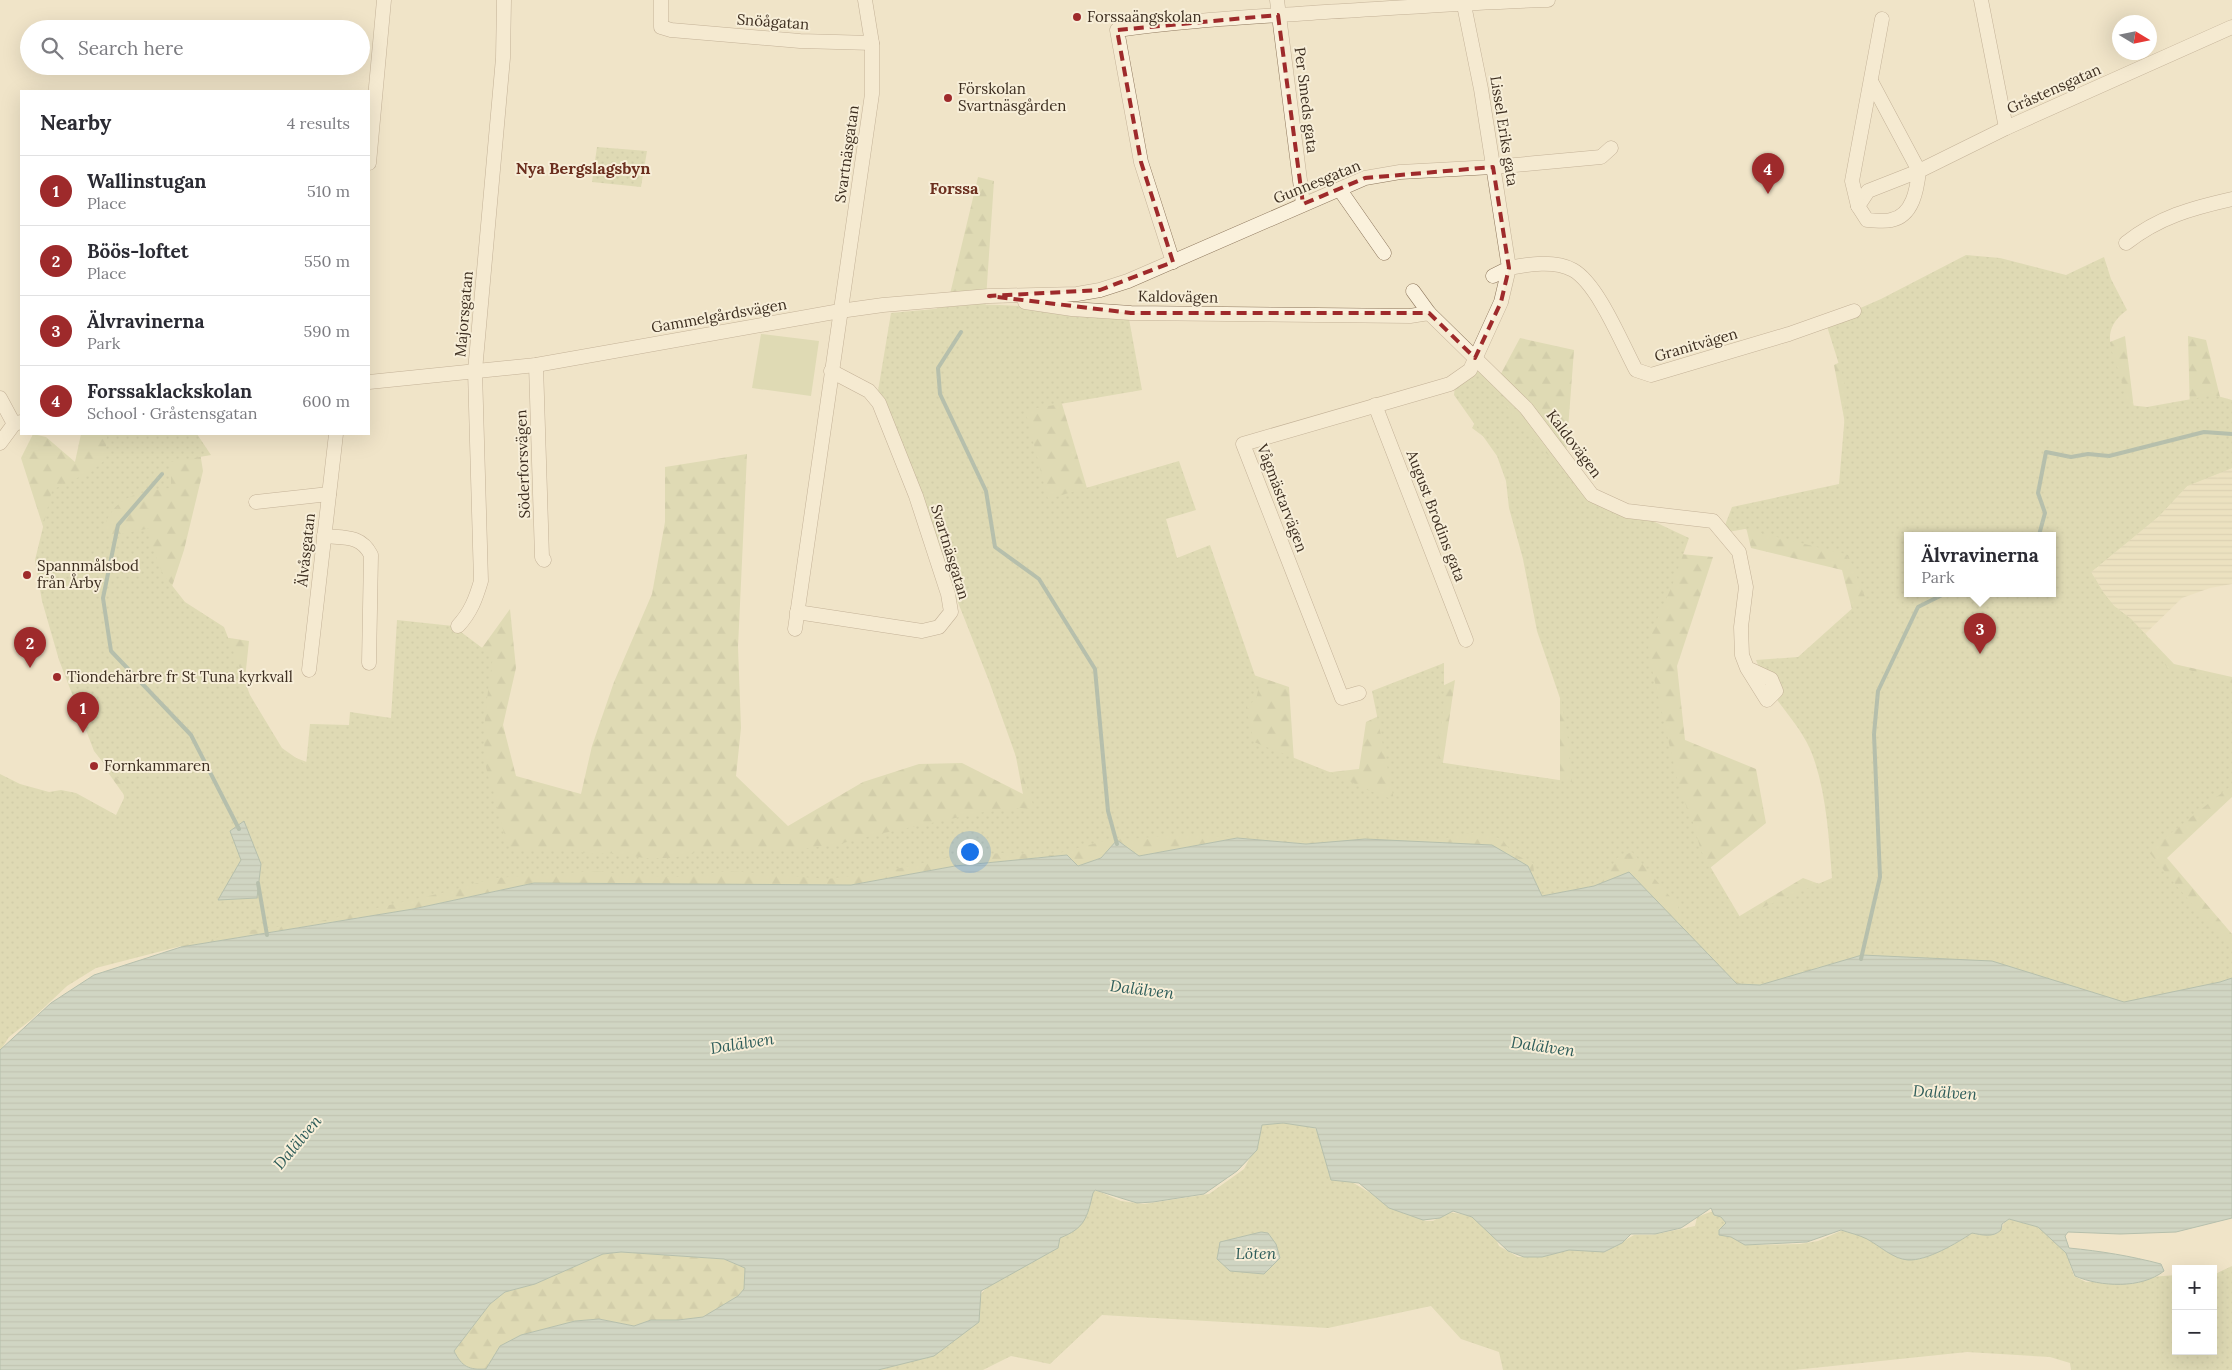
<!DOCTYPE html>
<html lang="en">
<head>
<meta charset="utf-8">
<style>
  body { margin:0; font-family:Lora,serif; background:#f7f7f7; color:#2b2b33 }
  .controls { position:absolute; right:15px; bottom:15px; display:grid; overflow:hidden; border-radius:0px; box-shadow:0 5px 20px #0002 }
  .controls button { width:45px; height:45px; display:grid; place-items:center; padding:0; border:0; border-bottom:1px solid #e1e1e2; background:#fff; color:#2b2b33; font:25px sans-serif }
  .compass { position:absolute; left:2112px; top:15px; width:45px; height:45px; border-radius:50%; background:#fff; box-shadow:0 5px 20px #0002; rotate:100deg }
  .you { position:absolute; left:969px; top:851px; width:18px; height:18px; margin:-12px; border:4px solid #fff; border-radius:50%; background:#1a73e8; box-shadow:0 0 0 8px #1a73e833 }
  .badge { display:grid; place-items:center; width:32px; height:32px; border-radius:50%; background:#9e2a2b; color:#fff; font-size:16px; font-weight:700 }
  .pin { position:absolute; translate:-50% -41px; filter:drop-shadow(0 1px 2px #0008) }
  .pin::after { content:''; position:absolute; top:26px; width:18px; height:15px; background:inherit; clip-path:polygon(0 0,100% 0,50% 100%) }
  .popup { position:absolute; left:1904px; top:532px; width:152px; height:65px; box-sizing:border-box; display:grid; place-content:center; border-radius:0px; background:#fff; filter:drop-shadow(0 1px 4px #0005); font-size:16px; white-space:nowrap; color:#7c7c81 }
  .popup b { font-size:19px; color:#2b2b33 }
  .popup::after { content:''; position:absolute; left:50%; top:100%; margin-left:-10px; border:10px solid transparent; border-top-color:#fff }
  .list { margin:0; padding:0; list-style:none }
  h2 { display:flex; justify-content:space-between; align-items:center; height:65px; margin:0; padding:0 20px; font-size:21px }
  h2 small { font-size:16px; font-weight:400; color:#7c7c81 }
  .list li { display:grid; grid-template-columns:32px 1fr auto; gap:15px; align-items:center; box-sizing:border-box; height:70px; padding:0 20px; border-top:1px solid #e1e1e2 }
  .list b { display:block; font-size:19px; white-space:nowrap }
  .list p { margin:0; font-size:16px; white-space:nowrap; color:#7c7c81 }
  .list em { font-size:16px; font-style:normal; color:#7c7c81 }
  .icon { flex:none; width:28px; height:28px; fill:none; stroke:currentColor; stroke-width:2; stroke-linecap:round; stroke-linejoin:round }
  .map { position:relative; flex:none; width:2232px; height:1370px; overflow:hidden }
  .search { position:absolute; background:#fff; box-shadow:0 5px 20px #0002; left:20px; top:20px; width:350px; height:55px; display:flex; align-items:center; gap:12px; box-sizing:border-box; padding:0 18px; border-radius:28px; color:#7c7c81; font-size:19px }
  .panel { position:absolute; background:#fff; box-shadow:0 5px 20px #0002; left:20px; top:90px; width:350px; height:345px; border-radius:0px }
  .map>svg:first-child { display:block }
  .farmland { fill:url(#farmland-rules) }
  .green { fill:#c9cf9b }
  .forest { fill:url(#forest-firs); fill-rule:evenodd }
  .park { fill:url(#park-dots); fill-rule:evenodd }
  .water { fill:url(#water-rules); stroke:#6f938a; fill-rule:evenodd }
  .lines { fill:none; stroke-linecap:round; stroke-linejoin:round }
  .stream { stroke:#6f938a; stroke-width:4 }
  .minor-casing { stroke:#8d765c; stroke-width:15 }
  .minor { stroke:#faf1dc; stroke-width:14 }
  .marked { fill:none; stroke:#9e2a2b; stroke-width:4; stroke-dasharray:10 6; stroke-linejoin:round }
  .poi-dot { fill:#9e2a2b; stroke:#f7eed8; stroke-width:2 }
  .labels { text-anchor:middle; stroke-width:4; stroke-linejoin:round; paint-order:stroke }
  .poi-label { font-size:15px; fill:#3d2e20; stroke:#f7eed8; text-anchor:start }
  .street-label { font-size:15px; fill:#3d2e20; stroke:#f7eed8 }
  .neighbourhood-label { font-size:16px; font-weight:bold; fill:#6b2e1e; stroke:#f7eed8 }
  .water-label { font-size:16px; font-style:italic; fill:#2f5d5a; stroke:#f7eed8 }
</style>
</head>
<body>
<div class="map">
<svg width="2232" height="1370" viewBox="0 0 2232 1370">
  <defs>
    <pattern id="farmland-rules" width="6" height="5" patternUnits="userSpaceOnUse" patternTransform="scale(1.25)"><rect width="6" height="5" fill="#e6deb5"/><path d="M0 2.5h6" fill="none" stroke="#c6bf9b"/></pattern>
    <pattern id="forest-firs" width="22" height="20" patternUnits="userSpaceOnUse" patternTransform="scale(1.25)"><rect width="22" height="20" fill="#c9cf9b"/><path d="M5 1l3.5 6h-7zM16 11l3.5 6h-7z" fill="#aeb285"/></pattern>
    <pattern id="park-dots" width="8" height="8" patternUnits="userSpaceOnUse" patternTransform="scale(1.25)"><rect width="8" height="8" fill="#c9cf9b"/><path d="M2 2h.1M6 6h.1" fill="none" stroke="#aeb285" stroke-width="1.8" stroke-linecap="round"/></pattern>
    <pattern id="water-rules" width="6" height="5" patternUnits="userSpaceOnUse" patternTransform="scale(1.25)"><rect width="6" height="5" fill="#a9c4bc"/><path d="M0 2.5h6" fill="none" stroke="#8ba098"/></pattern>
  </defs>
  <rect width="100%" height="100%" fill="#f0e4c8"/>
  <!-- farmland -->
  <polygon class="farmland" points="2232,468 2232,584 2210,588 2182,598 2145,634 2131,619 2114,606 2103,592 2091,572 2159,516 2187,486"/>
  <!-- green -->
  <polygon class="green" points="761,334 819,341 811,396 752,388"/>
  <!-- forest -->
  <g class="forest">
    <path d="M 978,177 L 994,181 L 982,358 L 1054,377 L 1130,633 L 1289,687 L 1295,776 L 1359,769 L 1366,722 L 1455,680 L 1441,776 L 1560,795 L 1560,648 L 1499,448 L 1472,428 L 1520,338 L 1574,350 L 1563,496 L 1626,549 L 1713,557 L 1677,666 L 1685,740 L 1756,769 L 1766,823 L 1700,876 L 1728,923 L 1803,878 L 1841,892 L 1855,621 L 1842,570 L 1751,548 L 1745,523 L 1860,503 L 1834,365 L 1903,331 L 2037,371 L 2125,336 L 2135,417 L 2190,414 L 2188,336 L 2206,340 L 2224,413 L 2232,468 L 2187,486 L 2159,516 L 2091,572 L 2103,592 L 2114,606 L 2131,619 L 2174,664 L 2232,677 L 2232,797 L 2167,858 L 2232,934 L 2232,978 L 1737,984 L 1629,873 L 1594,886 L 1542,896 L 1528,866 L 1365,839 L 1306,844 L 1237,838 L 1139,856 L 1117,841 L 1101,858 L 1078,866 L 1067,855 L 955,866 L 851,885 L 534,883 L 413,909 L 181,947 L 180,928 L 127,842 L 136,812 L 107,771 L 62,640 L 55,564 L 21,458 L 33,434 L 46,437 L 75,462 L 81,434 L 197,434 L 203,471 L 184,550 L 164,611 L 204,634 L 249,641 L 239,736 L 317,766 L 371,742 L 474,659 L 510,609 L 516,668 L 503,725 L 516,776 L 581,794 L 592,746 L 614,682 L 652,594 L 665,522 L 665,467 L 747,454 L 738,647 L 741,728 L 736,776 L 788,826 L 863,782 L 919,764 L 962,763 L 1023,794 L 1002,683 L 945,315 ZM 1908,535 L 2052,535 L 2052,593 L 1908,593 Z"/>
    <path d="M 621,1252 L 724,1259 L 745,1268 L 744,1289 L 738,1296 L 703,1317 L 678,1320 L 651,1320 L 634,1326 L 599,1319 L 575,1321 L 521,1335 L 500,1346 L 486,1369 C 469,1370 462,1367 454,1351 L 490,1304 L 505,1292 L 535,1284 L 603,1254 Z"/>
  </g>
  <!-- park -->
  <g class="park">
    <polygon points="597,147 647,151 641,187 592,182"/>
    <path d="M 1966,255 L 2000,258 L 2066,275 L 2104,257 L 2111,279 L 2127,310 C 2098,331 2113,351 2121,379 C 2124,389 2124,396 2129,405 L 2147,407 L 2214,395 L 2232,400 L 2232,468 L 2187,486 L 2159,516 L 2091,572 L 2103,592 L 2114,606 L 2131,619 L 2145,634 L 2168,669 L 2186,669 L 2232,683 L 2232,785 L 2148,851 L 2196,909 L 2232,950 L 2232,987 L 2153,1010 L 1836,967 L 1816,967 L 1799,972 L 1771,987 L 1745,986 L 1734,980 L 1717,963 L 1710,962 L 1680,935 L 1678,906 L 1632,852 L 1617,858 L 1600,885 L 1552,894 L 1539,894 L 1536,890 L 1533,863 L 1512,853 L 1502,839 L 1476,832 L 1417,844 L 1334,844 L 1183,834 L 1132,839 L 1115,838 L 1052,855 L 1001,853 L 952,857 L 877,873 L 827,879 L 730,871 L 678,877 L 626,875 L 597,871 L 495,878 L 446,892 L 312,923 L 251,930 L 189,944 L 96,968 L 67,986 L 32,1019 L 9,1037 L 0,1051 L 0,774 L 20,784 L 49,792 L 61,790 L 76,793 L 116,815 L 124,798 L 123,784 L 109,770 L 94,751 L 59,660 L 42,601 L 35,560 L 52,490 L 92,471 L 105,460 L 107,434 L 197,434 L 211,455 L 171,462 L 171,488 C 139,492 114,495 103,530 L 111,536 L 151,528 L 151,544 L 163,574 L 185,602 L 224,627 L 250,695 L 282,748 L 306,765 L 310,724 L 349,725 L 350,712 L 391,718 L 397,620 L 453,626 L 493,656 C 488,692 481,731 486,767 C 488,778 493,789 496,800 C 500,818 503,834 511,851 L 570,851 L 594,854 L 616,853 L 644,858 L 672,858 L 704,850 L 788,851 L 843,843 L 874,835 L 984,812 L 1021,808 L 1035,810 L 989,681 L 877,397 L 891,313 L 934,309 L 956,304 L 1000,305 L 1034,307 L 1129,319 L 1142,390 L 1025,410 L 1048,499 L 1179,461 L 1196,510 L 1166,519 L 1177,558 L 1210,545 L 1259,687 L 1256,699 L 1246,707 L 1254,742 L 1337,775 L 1365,789 L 1394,800 L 1372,691 L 1444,663 L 1444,699 L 1438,762 L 1572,782 L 1569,745 L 1562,704 L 1537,631 L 1523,559 L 1509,508 L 1506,481 L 1497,456 L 1454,395 L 1455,385 L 1478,370 C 1491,377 1491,384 1499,395 C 1509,409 1519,426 1531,438 C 1577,487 1629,510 1689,538 L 1672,586 L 1650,635 L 1648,652 L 1680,791 L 1693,822 L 1701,851 L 1740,917 L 1832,878 C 1829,838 1826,786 1810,749 C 1800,727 1784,711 1771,691 C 1764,682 1760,670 1756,660 L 1798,657 L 1865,597 L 1848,555 L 1745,529 L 1722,533 L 1732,507 L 1839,484 L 1847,390 L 1826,323 L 1881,299 ZM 1908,535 L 2052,535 L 2052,593 L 1908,593 Z"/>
    <polygon points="1275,1115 1313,1127 1319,1132 1352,1182 1395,1208 1426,1221 1433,1221 1448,1212 1467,1215 1490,1225 1499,1246 1518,1257 1542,1257 1564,1249 1580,1249 1605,1252 1634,1235 1652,1235 1695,1226 1697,1217 1713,1211 1726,1217 1724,1231 1729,1237 1737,1237 1753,1245 1800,1244 1818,1241 1843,1230 1860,1235 1921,1259 1958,1242 1975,1231 1992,1235 1998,1233 2005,1222 2010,1219 2017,1220 2040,1228 2069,1253 2069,1262 2074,1276 2086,1282 2176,1275 2176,1351 2213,1351 2213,1275 2232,1266 2232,1370 2071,1370 2070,1363 2050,1357 1967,1352 1794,1370 1503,1370 1499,1352 1461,1339 1431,1306 1328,1328 1102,1315 1050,1364 1011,1356 983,1370 868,1370 951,1319 981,1294 1071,1190 1098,1191 1121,1201 1144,1204 1209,1194 1244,1169 1257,1144 1261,1124"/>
  </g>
  <!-- water -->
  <g class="water">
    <polygon points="244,821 261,864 257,898 218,900 241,860 230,831"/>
    <path d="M 1237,838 L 1306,844 L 1365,839 L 1492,845 L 1528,866 L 1542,896 L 1594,886 L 1629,872 L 1737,984 L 1760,985 L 1862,955 L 1992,961 L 2124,1002 L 2220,982 L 2232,978 L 2232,1218 L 2176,1232 L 2120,1234 L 2068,1232 L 2065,1236 L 2069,1248 C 2100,1251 2131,1256 2161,1264 L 2164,1271 C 2141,1289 2101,1287 2075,1276 L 2066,1253 L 2038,1227 L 2009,1219 L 2002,1224 L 2001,1230 C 1993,1238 1982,1235 1972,1233 C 1957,1243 1927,1261 1908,1260 C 1893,1259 1880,1246 1867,1239 C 1859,1235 1850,1233 1841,1230 L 1807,1242 L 1745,1245 L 1731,1237 L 1719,1235 L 1719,1230 L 1726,1223 L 1721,1217 L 1714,1215 L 1711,1208 L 1681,1228 L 1655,1234 L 1631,1234 L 1622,1243 L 1604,1252 L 1569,1250 L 1542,1257 L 1524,1257 L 1508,1251 L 1472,1217 L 1453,1211 L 1440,1218 L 1423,1220 L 1389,1208 L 1359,1183 L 1331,1180 L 1316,1128 L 1283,1123 L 1262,1125 L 1257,1150 L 1237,1171 L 1204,1194 L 1153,1202 L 1137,1203 L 1095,1190 L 1093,1193 C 1087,1218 1085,1228 1060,1238 L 1058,1248 L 981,1291 L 979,1322 L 934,1356 L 878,1370 L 0,1370 L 0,1050 L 51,1003 L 94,975 L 181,947 L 413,909 L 534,883 L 851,885 L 955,866 L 1067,855 L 1078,866 L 1101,858 L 1117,840 L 1139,856 ZM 621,1252 L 724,1259 L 745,1268 L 744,1289 L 738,1296 L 703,1317 L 678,1320 L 651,1320 L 634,1326 L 599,1319 L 575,1321 L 521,1335 L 500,1346 L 486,1369 C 469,1370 462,1367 454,1351 L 490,1304 L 505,1292 L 535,1284 L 603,1254 Z"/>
    <polygon points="1261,1232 1268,1233 1276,1244 1280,1258 1264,1274 1230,1271 1217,1259 1220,1242"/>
  </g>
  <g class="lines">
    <!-- stream -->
    <g class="stream">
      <polyline points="961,332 938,368 940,394 986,491 995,547 1039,579 1095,669 1108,811 1117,844"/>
      <polyline points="162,474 118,525 103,598 111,651 191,735 239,829"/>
      <polyline points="2039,535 2045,513 2038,493 2046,452 2071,457 2088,454 2109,456 2204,432 2232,434"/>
      <polyline points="258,883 267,935"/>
      <polyline points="1861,959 1880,877 1874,734 1878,691 1918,607 1946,593"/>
    </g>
    <defs>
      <g id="minor">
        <polyline points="661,0 661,27 671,30 800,41 872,43"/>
        <polyline points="1277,0 1303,204"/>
        <polyline points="1463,0 1481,89 1509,268 1493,276"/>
        <polyline points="1981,0 2006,128"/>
        <polyline points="1872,83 1919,171"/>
        <polyline points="369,163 384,0"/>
        <path d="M 1919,171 C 1917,189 1913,216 1891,220 C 1884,222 1874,220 1867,220 L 1858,206 L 1868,191 L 1919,171 L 2006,128 L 2232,27"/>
        <polyline points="1340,190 1384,253"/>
        <polyline points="1858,206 1852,181 1882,19"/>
        <path d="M 2126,243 C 2159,217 2192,208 2232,199"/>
        <path d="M 1173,262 L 1141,162 L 1117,30 C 1185,20 1255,17 1325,12 C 1399,8 1473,2 1548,0"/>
        <polyline points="1413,291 1429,313"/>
        <polyline points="1025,302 1072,309 1131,313 1410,316 1429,313 1526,408 1592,495 1627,511 1713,521 1739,552 1746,587 1741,627 1742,655 1747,668 1767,700 1776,691 1771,679 1747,668"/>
        <polyline points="536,365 542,557 544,560"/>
        <polyline points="369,382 536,365 840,311 883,305 989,296 1077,294 1100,290 1128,281 1365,178 1400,172 1493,167 1601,157 1611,148"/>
        <polyline points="0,398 14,424"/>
        <polyline points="1375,405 1466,640"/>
        <polyline points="0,443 14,424 21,422"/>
        <polyline points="256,502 329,494"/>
        <path d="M 324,536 C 345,538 361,535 371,555 L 369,663"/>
        <polyline points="797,612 922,631 939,627 951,612 948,594 916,496 879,403 869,391 831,371"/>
        <path d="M 458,626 C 471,612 476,598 481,581 L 475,371 L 503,58 L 504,0"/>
        <polyline points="795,629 872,94 872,43 865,0"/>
        <polyline points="309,670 336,434"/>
        <path d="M 1359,693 L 1342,698 L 1243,444 L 1450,384 L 1470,370 L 1501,302 L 1509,268 C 1529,264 1555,260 1573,270 C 1598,284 1622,344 1636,370 L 1651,375 L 1789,334 L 1854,311"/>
      </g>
    </defs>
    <!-- minor casing -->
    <use href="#minor" class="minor-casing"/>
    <!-- minor -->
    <use href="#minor" class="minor"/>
  </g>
  <!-- marked area -->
  <path d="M0 0H2232V1370H0ZM 1278,15 L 1303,204 L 1365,178 L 1493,167 L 1509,268 L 1501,302 L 1475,358 L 1429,313 L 1131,313 L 989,296 L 1100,290 L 1173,262 L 1141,162 L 1117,30 Z" fill="#f0e4c8" fill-opacity=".55" fill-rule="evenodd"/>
  <path class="marked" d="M 1278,15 L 1303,204 L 1365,178 L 1493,167 L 1509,268 L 1501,302 L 1475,358 L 1429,313 L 1131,313 L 989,296 L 1100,290 L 1173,262 L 1141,162 L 1117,30 Z"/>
  <!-- markers -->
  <g class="poi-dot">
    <circle cx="1077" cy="17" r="5"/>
    <circle cx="948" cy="98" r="5"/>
    <circle cx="27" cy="575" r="5"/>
    <circle cx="57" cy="677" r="5"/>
    <circle cx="94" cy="766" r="5"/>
  </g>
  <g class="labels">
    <!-- poi labels -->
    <g class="poi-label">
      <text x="1087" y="22">Forssaängskolan</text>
      <text x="958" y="94">Förskolan<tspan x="958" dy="17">Svartnäsgården</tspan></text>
      <text x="37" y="571">Spannmålsbod<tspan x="37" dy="17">från Årby</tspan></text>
      <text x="67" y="682">Tiondehärbre fr St Tuna kyrkvall</text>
      <text x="104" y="771">Fornkammaren</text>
    </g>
    <!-- street labels -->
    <g class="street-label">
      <text transform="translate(773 22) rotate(4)" y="5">Snöågatan</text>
      <text transform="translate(2054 89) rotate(-24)" y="5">Gråstensgatan</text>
      <text transform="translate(1306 100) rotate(83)" y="5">Per Smeds gata</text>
      <text transform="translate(1504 131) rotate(81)" y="5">Lissel Eriks gata</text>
      <text transform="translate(847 154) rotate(-82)" y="5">Svartnäsgatan</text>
      <text transform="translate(1317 182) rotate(-22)" y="5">Gunnesgatan</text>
      <text transform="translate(1178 297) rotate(1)" y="5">Kaldovägen</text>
      <text transform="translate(464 314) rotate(-85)" y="5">Majorsgatan</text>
      <text transform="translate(719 316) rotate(-10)" y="5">Gammelgårdsvägen</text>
      <text transform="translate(1696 345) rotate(-16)" y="5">Granitvägen</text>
      <text transform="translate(1574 444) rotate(53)" y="5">Kaldovägen</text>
      <text transform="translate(523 464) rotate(-92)" y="5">Söderforsvägen</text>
      <text transform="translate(1282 498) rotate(69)" y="5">Vågmästarvägen</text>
      <text transform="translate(1436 516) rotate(69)" y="5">August Brodins gata</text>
      <text transform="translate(306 550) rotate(-84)" y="5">Älvåsgatan</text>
      <text transform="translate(950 552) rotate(73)" y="5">Svartnäsgatan</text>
    </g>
    <!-- neighbourhood labels -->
    <g class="neighbourhood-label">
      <text x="583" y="174">Nya Bergslagsbyn</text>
      <text x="954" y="194">Forssa</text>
    </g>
    <!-- water labels -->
    <g class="water-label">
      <text transform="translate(1142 989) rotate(7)" y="6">Dalälven</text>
      <text transform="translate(742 1043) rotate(-9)" y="6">Dalälven</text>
      <text transform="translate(1543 1046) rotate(8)" y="6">Dalälven</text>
      <text transform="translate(1945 1092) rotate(3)" y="6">Dalälven</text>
      <text transform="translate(297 1142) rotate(-50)" y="6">Dalälven</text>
      <text x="1256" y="1259">Löten</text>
    </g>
  </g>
</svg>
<div class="controls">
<button>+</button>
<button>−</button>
</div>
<svg class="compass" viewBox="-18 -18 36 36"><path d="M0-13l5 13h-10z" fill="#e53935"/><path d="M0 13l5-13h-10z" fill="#7c7c81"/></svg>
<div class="you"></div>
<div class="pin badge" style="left:83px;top:733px">1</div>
<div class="pin badge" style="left:30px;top:668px">2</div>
<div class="pin badge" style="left:1980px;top:654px">3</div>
<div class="popup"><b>Älvravinerna</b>Park</div>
<div class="pin badge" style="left:1768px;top:194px">4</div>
<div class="search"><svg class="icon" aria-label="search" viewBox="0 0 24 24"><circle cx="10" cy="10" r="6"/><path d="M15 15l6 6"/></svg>Search here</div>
<section class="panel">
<h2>Nearby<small>4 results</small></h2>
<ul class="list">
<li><span class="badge">1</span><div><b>Wallinstugan</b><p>Place</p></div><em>510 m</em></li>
<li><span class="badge">2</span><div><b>Böös-loftet</b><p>Place</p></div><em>550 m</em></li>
<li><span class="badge">3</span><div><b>Älvravinerna</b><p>Park</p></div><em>590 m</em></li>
<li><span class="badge">4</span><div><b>Forssaklackskolan</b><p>School · Gråstensgatan</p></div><em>600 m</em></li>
</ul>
</section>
</div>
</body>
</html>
